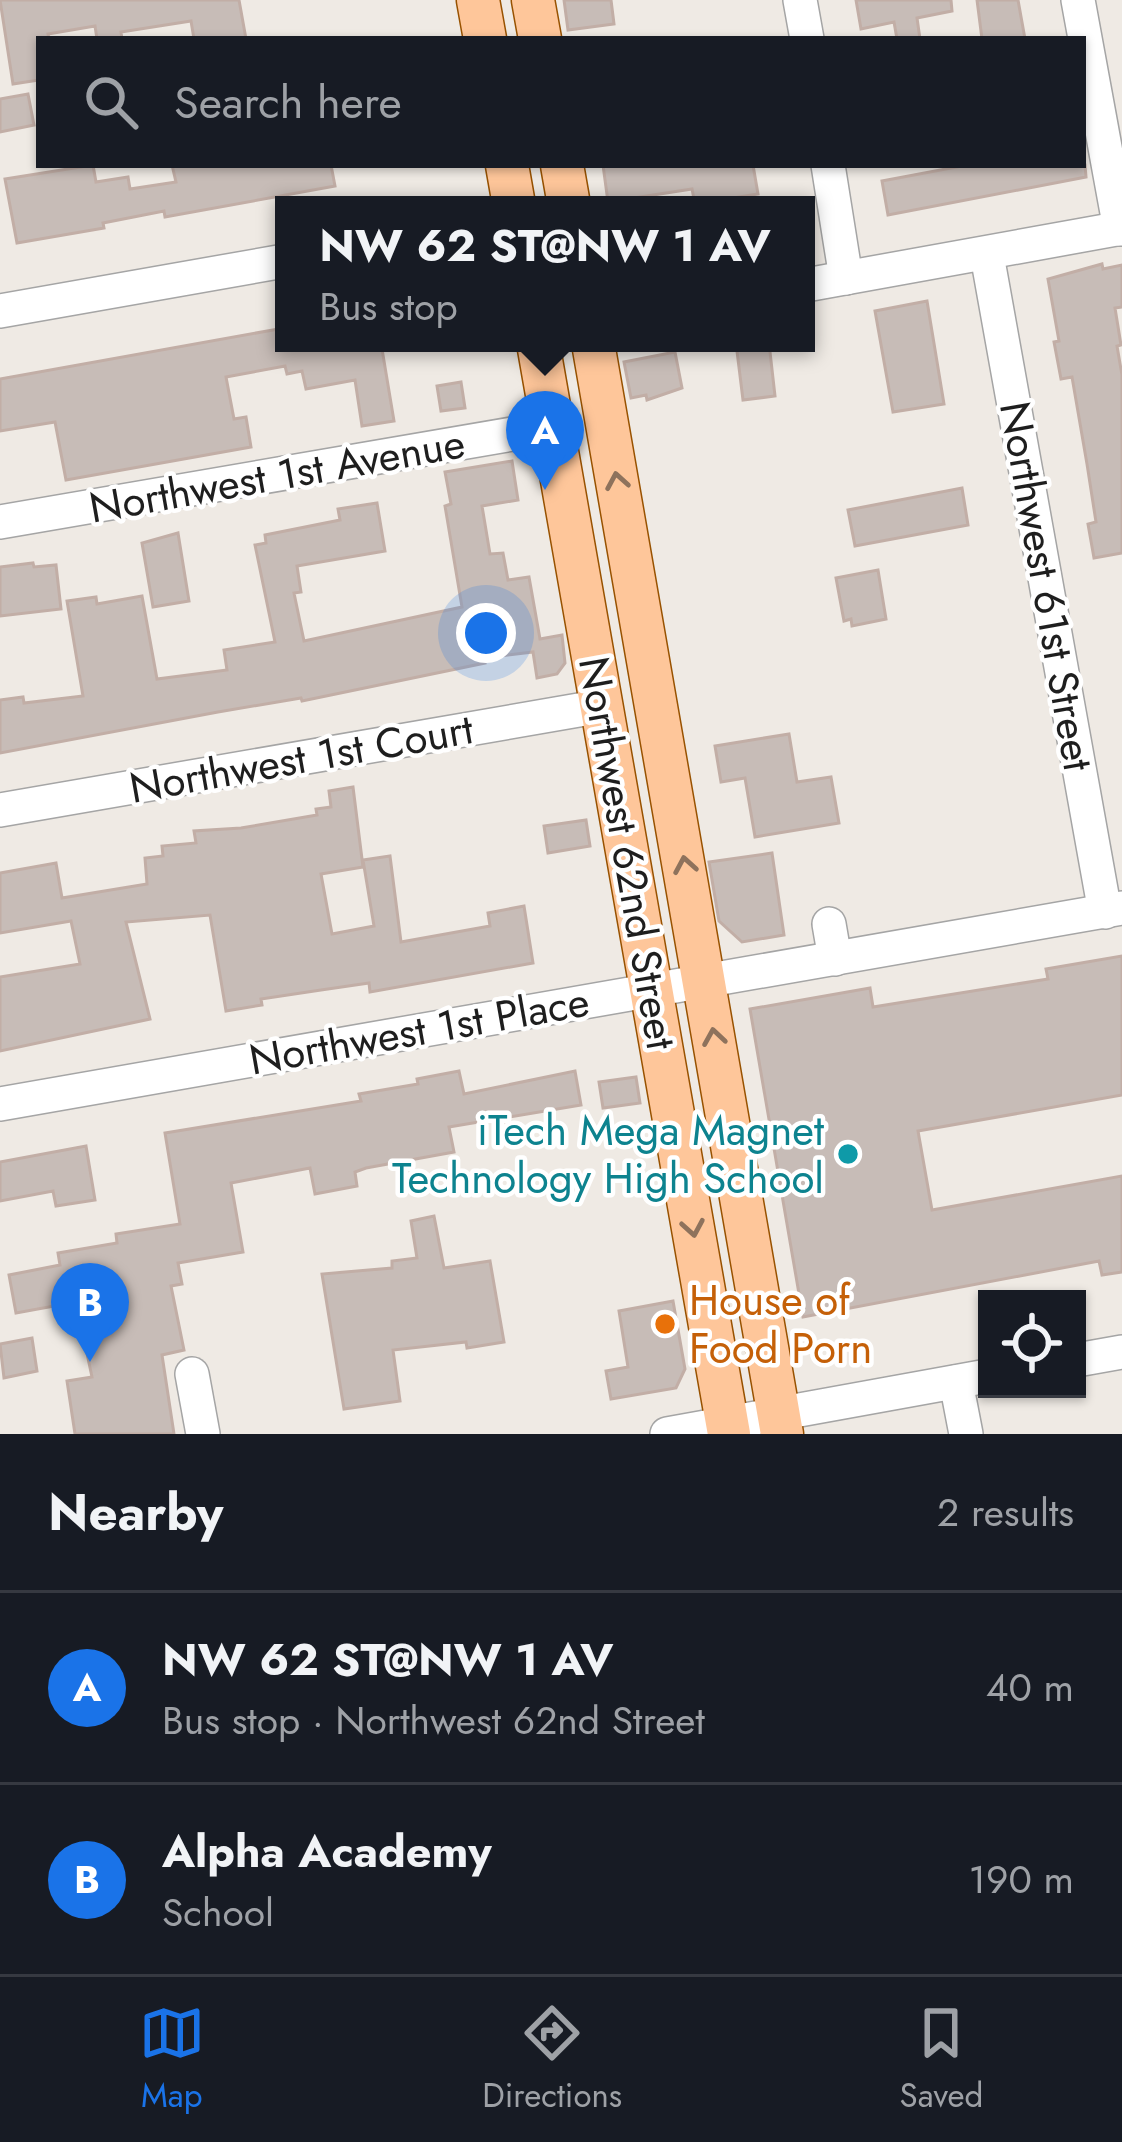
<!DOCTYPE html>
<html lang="en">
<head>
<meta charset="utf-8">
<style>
  body { margin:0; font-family:Jost,sans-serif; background:#20242c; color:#f1f3f6 }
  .controls { position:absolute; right:36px; bottom:36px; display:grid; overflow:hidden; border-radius:0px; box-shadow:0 3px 9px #0004 }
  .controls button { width:108px; height:108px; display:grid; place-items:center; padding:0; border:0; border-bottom:3px solid #363941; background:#171b24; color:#f1f3f6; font:60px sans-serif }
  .you { position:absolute; left:486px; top:633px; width:42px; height:42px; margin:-30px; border:9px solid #fff; border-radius:50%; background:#1a73e8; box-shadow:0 0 0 18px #1a73e833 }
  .badge { display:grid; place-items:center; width:78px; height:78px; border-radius:50%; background:#1a73e8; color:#fff; font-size:39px; font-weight:700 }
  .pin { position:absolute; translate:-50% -99px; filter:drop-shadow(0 3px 6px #0008) }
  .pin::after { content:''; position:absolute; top:63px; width:42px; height:36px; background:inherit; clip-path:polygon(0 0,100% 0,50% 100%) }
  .popup { position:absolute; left:275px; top:196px; width:540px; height:156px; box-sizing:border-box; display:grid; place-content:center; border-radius:0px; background:#171b24; filter:drop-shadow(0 3px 9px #0005); font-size:39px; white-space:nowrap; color:#9ea1a6 }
  .popup b { font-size:45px; color:#f1f3f6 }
  .popup::after { content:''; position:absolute; left:50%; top:100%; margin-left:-24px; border:24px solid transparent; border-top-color:#171b24 }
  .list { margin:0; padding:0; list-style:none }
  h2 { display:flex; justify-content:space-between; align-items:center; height:156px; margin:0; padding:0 48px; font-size:51px }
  h2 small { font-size:39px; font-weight:400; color:#9ea1a6 }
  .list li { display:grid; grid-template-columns:78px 1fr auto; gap:36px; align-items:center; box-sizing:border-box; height:192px; padding:0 48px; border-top:3px solid #363941 }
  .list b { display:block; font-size:45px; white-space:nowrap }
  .list p { margin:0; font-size:39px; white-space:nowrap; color:#9ea1a6 }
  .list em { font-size:39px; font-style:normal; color:#9ea1a6 }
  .icon { flex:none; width:66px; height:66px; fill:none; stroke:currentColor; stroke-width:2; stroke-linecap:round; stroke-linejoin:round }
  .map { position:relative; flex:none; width:1122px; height:1434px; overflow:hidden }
  .search { position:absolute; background:#171b24; box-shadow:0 3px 9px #0004; left:36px; right:36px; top:36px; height:132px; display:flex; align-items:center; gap:30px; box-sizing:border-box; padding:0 42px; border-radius:0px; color:#9ea1a6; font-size:45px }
  .sheet { height:540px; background:#171b24 }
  nav { display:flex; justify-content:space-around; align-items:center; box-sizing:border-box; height:168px; border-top:3px solid #363941; background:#171b24; font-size:33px; color:#9ea1a6 }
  nav a { display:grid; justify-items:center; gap:6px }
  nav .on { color:#1a73e8 }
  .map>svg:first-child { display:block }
  .building { fill:#c7bcb7; stroke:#c2aea6; stroke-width:3 }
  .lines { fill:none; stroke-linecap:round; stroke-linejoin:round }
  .minor-casing { stroke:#a5a5a5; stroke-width:36 }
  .major-casing { stroke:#985200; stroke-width:45 }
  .minor { stroke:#fff; stroke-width:33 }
  .major { stroke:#fec69a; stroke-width:42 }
  .oneway { stroke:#8e725c }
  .culture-dot { fill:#0f9aa8; stroke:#fff; stroke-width:4.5 }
  .food-dot { fill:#e8710a; stroke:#fff; stroke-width:4.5 }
  .labels { text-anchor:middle; stroke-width:9; stroke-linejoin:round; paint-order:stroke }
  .street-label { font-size:42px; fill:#1e1e1e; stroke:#fff }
  .culture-label { font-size:42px; fill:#0d838f; stroke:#fff; text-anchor:end }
  .food-label { font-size:42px; fill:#c56008; stroke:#fff; text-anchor:start }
</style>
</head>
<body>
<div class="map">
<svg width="1122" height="1434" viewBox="0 0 1122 1434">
  <rect width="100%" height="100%" fill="#efeae4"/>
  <!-- building -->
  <g class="building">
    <polygon points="0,0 239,0 246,39 194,39 191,21 121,32 122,39 97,39 95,26 48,34 49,39 39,39 39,80 13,84"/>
    <polygon points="564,0 611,0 614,24 568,30"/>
    <polygon points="856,0 951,0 952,11 917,18 920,39 897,39 894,22 861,29"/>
    <polygon points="977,0 1018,0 1025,39 982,39"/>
    <polygon points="28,94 34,125 0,132 0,99"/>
    <polygon points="93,165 96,182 128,177 130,189 176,182 172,165 331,165 335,186 165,217 164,211 103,223 104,228 17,243 5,179"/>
    <polygon points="603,165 753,165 758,194 695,204 692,189 608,202"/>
    <polygon points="967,165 1085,165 1086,177 888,215 882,181"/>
    <polygon points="1102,264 1103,269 1122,265 1122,307 1115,308 1121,345 1117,346 1122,375 1122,553 1094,558 1088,524 1096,522 1087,464 1072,377 1061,379 1054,342 1059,341 1048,279"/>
    <polygon points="927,301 944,404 893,412 875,311"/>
    <polygon points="284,328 284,343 381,343 394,421 362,426 355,380 306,389 302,371 287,374 285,366 226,377 234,419 246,417 251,447 66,480 55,422 0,431 0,379"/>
    <polygon points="736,343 769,343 775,396 743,400"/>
    <polygon points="675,352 682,388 647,400 646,395 631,398 624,362"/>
    <polygon points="461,382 465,408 441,411 437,386"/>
    <polygon points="512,461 518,500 482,506 490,554 503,553 508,580 529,577 540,639 562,635 565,663 557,674 537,678 533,652 484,658 485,663 302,701 301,698 218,712 0,753 0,700 23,697 24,703 83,696 67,601 96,597 97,604 142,596 157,679 227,670 224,650 275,642 255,545 266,543 265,535 340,520 338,509 377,503 385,551 297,566 301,592 294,593 304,641 462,607 445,506 451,504 445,472"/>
    <polygon points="962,488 968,525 855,546 848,510"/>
    <polygon points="178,533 189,601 153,607 142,543"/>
    <polygon points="33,563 34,567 56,565 61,609 0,616 0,567"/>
    <polygon points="878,570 886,619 852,626 851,619 844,621 836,578"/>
    <polygon points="789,734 797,782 831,777 839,823 755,837 745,778 721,782 715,746"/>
    <polygon points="353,787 363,867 321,874 332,934 374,926 363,860 390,856 401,942 490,926 488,913 524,906 533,963 370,992 369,983 321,990 261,999 262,1005 226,1011 210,915 126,922 150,1019 0,1051 0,977 80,964 71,921 0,933 0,873 56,863 62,898 147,884 145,858 163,856 162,846 196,843 194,831 241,828 317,815 316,809 331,807 329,791"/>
    <polygon points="586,820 590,846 548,853 544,826"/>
    <polygon points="772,853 784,935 742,942 719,921 709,862"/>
    <polygon points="1122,956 1122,1095 918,1131 932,1210 1122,1176 1122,1272 1102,1275 1099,1261 803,1317 750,1009 870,988 873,1007 1048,979 1046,969"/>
    <polygon points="459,1071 464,1094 575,1071 581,1105 449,1127 454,1152 366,1168 355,1172 357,1186 315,1194 310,1168 231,1183 243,1252 178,1263 182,1284 171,1286 184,1350 162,1355 174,1434 75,1434 67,1381 92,1377 76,1302 16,1313 9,1275 60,1265 58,1253 117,1243 116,1234 180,1224 165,1133 361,1101 359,1094 418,1084 417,1079"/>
    <polygon points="636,1077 640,1103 603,1108 599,1082"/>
    <polygon points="86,1146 95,1200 56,1206 53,1191 0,1201 0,1162"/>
    <polygon points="434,1216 444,1268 490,1261 504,1342 467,1348 466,1342 393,1350 400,1401 344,1409 322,1274 392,1268 392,1261 417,1258 411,1221"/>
    <polygon points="673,1301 685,1369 676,1388 611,1399 606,1371 628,1367 619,1311"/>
    <polygon points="32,1338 37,1371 4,1378 0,1344"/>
  </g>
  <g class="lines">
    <defs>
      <g id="minor">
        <polyline points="800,0 807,39"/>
        <polyline points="1078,0 1120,229"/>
        <polyline points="828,165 846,278"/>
        <polyline points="987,255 1105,912"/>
        <polyline points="806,285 1122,228"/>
        <polyline points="0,311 284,261"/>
        <polyline points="0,522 553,427"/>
        <polyline points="0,810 602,706"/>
        <polyline points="829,924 835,959"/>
        <polyline points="0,1104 1122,908"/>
        <polyline points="1077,1360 1122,1352"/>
        <polyline points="192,1374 203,1434"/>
        <polyline points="956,1382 966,1434"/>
        <polyline points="667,1434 987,1376"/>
      </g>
      <g id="major">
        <polyline points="478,0 485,39"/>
        <polyline points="533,0 540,39"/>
        <polyline points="507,165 514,205"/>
        <polyline points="562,165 569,205"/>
        <polyline points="538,343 729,1434"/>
        <polyline points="593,343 782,1434"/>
      </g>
    </defs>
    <!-- minor casing -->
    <use href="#minor" class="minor-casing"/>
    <!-- major casing -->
    <use href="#major" class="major-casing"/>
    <!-- minor -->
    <use href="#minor" class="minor"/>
    <!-- major -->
    <use href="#major" class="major"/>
  </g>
  <!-- one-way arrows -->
  <defs><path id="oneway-chevron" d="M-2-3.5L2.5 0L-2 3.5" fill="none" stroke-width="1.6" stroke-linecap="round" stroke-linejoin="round" transform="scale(3)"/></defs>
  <g class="oneway">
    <use href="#oneway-chevron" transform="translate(617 481) rotate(-100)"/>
    <use href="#oneway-chevron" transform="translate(685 865) rotate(-100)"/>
    <use href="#oneway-chevron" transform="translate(714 1037) rotate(-99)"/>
    <use href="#oneway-chevron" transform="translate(693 1228) rotate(80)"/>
  </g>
  <!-- markers -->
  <circle class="culture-dot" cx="848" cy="1154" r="12"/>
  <circle class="food-dot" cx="665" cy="1324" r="12"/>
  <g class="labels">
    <!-- street labels -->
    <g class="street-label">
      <text transform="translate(277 475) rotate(-10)" y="15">Northwest 1st Avenue</text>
      <text transform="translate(1047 586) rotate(80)" y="15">Northwest 61st Street</text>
      <text transform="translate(301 758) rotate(-10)" y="15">Northwest 1st Court</text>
      <text transform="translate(628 853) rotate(80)" y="15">Northwest 62nd Street</text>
      <text transform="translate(419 1030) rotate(-10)" y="15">Northwest 1st Place</text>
    </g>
    <!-- culture labels -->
    <g class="culture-label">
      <text x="824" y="1145">iTech Mega Magnet<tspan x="824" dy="48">Technology High School</tspan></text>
    </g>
    <!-- food labels -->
    <g class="food-label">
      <text x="689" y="1315">House of<tspan x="689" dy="48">Food Porn</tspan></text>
    </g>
  </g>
</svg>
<div class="controls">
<button><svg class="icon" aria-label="locate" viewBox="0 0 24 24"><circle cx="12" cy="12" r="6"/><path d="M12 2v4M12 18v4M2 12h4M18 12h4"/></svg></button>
</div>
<div class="you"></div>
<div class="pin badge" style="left:545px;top:490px">A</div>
<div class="popup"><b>NW 62 ST@NW 1 AV</b>Bus stop</div>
<div class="pin badge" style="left:90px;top:1362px">B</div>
<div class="search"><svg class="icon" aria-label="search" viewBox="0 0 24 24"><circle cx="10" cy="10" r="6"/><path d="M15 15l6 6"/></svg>Search here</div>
</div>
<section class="sheet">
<h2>Nearby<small>2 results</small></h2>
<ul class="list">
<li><span class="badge">A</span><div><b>NW 62 ST@NW 1 AV</b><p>Bus stop · Northwest 62nd Street</p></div><em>40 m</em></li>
<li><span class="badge">B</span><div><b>Alpha Academy</b><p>School</p></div><em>190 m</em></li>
</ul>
</section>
<nav>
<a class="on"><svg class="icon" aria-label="map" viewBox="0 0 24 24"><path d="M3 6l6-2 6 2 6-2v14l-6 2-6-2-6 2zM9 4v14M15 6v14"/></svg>Map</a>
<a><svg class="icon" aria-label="directions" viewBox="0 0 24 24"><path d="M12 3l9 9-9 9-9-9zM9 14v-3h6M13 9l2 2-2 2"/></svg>Directions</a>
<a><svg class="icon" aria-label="saved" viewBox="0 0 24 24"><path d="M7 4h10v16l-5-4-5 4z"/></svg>Saved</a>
</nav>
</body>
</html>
